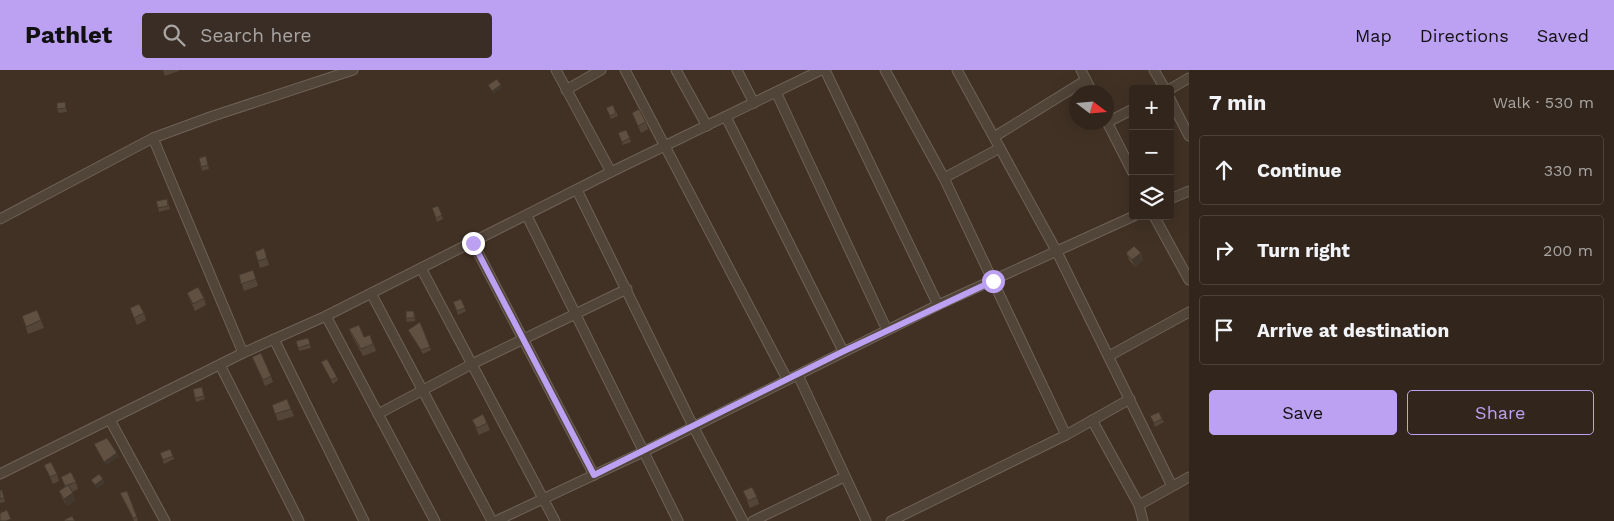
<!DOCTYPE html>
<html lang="en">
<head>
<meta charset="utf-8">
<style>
  body { margin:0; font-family:"Work Sans",sans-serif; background:#392d25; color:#f1f3f6 }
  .controls { position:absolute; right:15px; top:15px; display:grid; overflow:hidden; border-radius:5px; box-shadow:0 5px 20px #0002 }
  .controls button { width:45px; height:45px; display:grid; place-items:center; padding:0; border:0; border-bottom:1px solid #4c423b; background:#31251c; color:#f1f3f6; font:25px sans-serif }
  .compass { position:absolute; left:1069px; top:15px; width:45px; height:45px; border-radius:50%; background:#31251c; box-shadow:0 5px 20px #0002; rotate:106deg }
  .stop { position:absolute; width:15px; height:15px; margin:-11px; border:4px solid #bca0f2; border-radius:50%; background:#fff }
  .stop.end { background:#bca0f2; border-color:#fff; box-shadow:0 1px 5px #0008 }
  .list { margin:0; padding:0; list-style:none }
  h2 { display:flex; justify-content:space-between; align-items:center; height:65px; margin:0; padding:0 20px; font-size:21px }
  h2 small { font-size:16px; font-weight:400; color:#a8a5a3 }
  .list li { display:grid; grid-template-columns:32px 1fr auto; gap:15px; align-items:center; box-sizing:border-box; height:70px; margin:0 10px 10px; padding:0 10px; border:1px solid #4c423b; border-radius:5px }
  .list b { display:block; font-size:19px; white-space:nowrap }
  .list em { font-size:16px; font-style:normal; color:#a8a5a3 }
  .actions { display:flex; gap:10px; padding:15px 20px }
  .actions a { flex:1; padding:11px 0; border:1px solid #bca0f2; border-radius:5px; text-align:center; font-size:18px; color:#bca0f2 }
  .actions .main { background:#bca0f2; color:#111 }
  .icon { flex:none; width:28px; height:28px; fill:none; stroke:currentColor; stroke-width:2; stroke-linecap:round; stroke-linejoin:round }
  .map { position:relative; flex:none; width:1189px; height:451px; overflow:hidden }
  header { display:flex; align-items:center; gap:30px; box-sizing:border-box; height:70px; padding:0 25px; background:#bca0f2; color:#111 }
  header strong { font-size:24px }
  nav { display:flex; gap:28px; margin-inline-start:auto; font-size:18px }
  .search { width:350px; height:45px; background:#392d25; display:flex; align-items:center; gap:12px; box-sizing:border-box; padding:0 18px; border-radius:5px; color:#a8a5a3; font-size:19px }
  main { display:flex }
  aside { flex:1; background:#31251c }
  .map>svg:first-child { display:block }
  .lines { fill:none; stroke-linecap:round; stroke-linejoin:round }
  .street-casing { stroke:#6e6257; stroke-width:11 }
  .street { stroke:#514439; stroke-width:9 }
  .wall { fill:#534538 }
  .shaded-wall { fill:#43382e }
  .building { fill:#605041; stroke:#43382e }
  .route { stroke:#bca0f2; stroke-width:6 }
</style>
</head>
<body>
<header>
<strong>Pathlet</strong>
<div class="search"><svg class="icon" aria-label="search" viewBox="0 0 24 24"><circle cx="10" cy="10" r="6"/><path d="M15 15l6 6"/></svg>Search here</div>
<nav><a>Map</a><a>Directions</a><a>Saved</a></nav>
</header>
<main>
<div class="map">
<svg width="1189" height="451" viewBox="0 0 1189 451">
  <rect width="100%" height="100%" fill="#413125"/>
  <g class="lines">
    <defs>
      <g id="street">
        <polyline points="556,0 611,102"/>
        <polyline points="625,0 787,309"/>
        <polyline points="676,0 707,56"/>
        <polyline points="737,0 754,33"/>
        <polyline points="825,0 938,235"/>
        <polyline points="885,0 944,108 1066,365"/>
        <polyline points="957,0 1057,182 1172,416"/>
        <polyline points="1081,0 1092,22"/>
        <polyline points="1154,0 1165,19"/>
        <polyline points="1170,19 1189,8"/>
        <polyline points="566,20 601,0"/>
        <polyline points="776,22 887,260"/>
        <polyline points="1170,29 1189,66"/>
        <polyline points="726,47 843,281"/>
        <polyline points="1106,50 1133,103"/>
        <polyline points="1108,52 1133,39"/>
        <polyline points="994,67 1086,10"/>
        <polyline points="153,68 243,283"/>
        <polyline points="944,108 1000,78"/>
        <polyline points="577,120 693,356 743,451"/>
        <polyline points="1170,129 1189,121"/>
        <polyline points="527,146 678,451"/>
        <polyline points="1154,146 1189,210"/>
        <polyline points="0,149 153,68 213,46 353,0"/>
        <polyline points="473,173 594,405"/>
        <polyline points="421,198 555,451"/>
        <polyline points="371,223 492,451"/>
        <polyline points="326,246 435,451"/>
        <polyline points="274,269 364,451"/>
        <polyline points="1109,286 1189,242"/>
        <polyline points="220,295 299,451"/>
        <polyline points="798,305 866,451"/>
        <polyline points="378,344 472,294 627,219"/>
        <polyline points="110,350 165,451"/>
        <polyline points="1092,350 1139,435 1143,451"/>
        <polyline points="0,404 243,283 326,246 611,102 821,0"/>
        <polyline points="1139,435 1189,407"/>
        <polyline points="496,451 643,382 938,235 1134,146"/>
        <polyline points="753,451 844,407"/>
        <polyline points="891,451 1066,365 1130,329"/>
      </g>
    </defs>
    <!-- street casing -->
    <use href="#street" class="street-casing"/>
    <!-- street -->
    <use href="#street" class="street"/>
  </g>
  <!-- wall -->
  <g class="wall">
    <polygon points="163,0 179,0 179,1 165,6"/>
    <polygon points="65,32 67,42 59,43 57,39"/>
    <polygon points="613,35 618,46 611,49 606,38"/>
    <polygon points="632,43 646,52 648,59 641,63"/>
    <polygon points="626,60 631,72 623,75 618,63"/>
    <polygon points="206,86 209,99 202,101 199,88"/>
    <polygon points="167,129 170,139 159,142 158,138"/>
    <polygon points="438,136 443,149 437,152 432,138"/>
    <polygon points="264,178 269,195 260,198 255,182"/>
    <polygon points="1126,183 1141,183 1143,190 1135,197 1129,190"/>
    <polygon points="253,200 258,216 244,221 239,205"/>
    <polygon points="187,223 204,228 206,235 195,241"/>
    <polygon points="461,229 466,241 458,245 453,232"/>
    <polygon points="130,238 144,243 146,250 137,255"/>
    <polygon points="37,240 44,258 28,264 22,246"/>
    <polygon points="415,244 415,251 407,252 406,248"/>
    <polygon points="420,252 431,280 423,284 410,263 408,260"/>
    <polygon points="349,259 364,267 370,265 376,281 363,286 352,266"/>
    <polygon points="308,268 311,278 299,281 296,271"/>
    <polygon points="252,287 271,306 273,312 265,316"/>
    <polygon points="321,292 337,307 338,310 333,314"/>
    <polygon points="202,317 205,329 196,332 193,319"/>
    <polygon points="287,329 294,346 278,351 272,335"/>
    <polygon points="1150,346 1162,349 1164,352 1155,357"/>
    <polygon points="472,350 487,353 490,360 479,365"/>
    <polygon points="170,379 174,389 164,394 160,383"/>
    <polygon points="44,395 57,404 59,411 53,414"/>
    <polygon points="61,407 76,412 78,419 72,422 75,430 67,436 62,428 59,421 65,417"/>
    <polygon points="0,420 2,420 5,432 0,433"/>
    <polygon points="127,421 138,450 137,451 134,451 120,423"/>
    <polygon points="743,421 757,427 759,434 750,438"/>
  </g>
  <!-- shaded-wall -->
  <g class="shaded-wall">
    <polygon points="501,15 502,18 493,24 492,21"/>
    <polygon points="1141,183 1143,190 1135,197 1132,190"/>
    <polygon points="117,383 119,387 106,395 104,392"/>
    <polygon points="103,409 105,413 97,419 95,415"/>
    <polygon points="73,423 75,430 67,436 64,429"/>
  </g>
  <!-- building -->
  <g class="building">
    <polygon points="497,9 501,15 492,21 488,15"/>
    <polygon points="65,32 66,38 57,39 57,33"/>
    <polygon points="613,35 616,43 610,46 606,38"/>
    <polygon points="639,39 646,52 638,56 632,43"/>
    <polygon points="626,60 630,68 622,72 618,63"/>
    <polygon points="206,86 208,95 201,97 199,88"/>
    <polygon points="167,129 168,136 158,138 156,131"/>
    <polygon points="438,136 442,145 436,148 432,138"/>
    <polygon points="1134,176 1141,183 1132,190 1126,183"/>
    <polygon points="264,178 267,188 258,191 255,182"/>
    <polygon points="253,200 256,209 241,214 239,205"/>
    <polygon points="198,217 204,228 193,234 187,223"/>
    <polygon points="461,229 465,238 457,241 453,232"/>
    <polygon points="139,234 144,243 134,248 130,238"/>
    <polygon points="37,240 41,250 26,257 22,246"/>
    <rect x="406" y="241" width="8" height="7"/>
    <polygon points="420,252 430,277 421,280 408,260"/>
    <polygon points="359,255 364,267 370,265 373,274 361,279 349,259"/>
    <polygon points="308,268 310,274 298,278 296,271"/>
    <polygon points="261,283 271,306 263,310 252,287"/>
    <polygon points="327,289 337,307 331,310 321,292"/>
    <polygon points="202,317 204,326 195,328 193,319"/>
    <polygon points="287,329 291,339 275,344 272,335"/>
    <polygon points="1159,342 1162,349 1154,353 1150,346"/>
    <polygon points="483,344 487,353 477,358 472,350"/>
    <polygon points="107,368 117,383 104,392 94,374"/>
    <polygon points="170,379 173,386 163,390 160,383"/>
    <polygon points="51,392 57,404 50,407 44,395"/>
    <polygon points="71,402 76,412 65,416 61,407"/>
    <polygon points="99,404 103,409 95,415 91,410"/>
    <polygon points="68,415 73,423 64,429 59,421"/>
    <polygon points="752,417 757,427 748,431 743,421"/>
    <polygon points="0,420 2,420 4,428 0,429"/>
    <polygon points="127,421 137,447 133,448 120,423"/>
    <polygon points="7,440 11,449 6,451 0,451 0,443"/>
    <polygon points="72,446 75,451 65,451 64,450"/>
  </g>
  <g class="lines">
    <!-- route -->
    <polyline class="route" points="473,173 594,405 844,281 993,211"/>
  </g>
</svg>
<div class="controls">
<button>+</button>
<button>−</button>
<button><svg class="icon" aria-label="layers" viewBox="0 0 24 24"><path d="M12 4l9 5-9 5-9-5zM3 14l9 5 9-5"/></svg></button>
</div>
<svg class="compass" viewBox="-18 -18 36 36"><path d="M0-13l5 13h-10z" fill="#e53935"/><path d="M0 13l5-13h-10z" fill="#a8a5a3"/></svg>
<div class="stop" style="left:993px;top:211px"></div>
<div class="stop end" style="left:473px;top:173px"></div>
</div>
<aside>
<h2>7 min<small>Walk · 530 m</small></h2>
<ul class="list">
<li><svg class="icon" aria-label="ahead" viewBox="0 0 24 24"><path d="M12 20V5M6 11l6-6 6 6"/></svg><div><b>Continue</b></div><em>330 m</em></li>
<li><svg class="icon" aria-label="right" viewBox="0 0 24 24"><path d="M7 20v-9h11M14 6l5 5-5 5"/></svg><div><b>Turn right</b></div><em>200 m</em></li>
<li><svg class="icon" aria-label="arrive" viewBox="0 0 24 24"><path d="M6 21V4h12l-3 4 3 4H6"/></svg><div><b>Arrive at destination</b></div></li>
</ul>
<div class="actions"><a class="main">Save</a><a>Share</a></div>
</aside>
</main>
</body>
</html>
